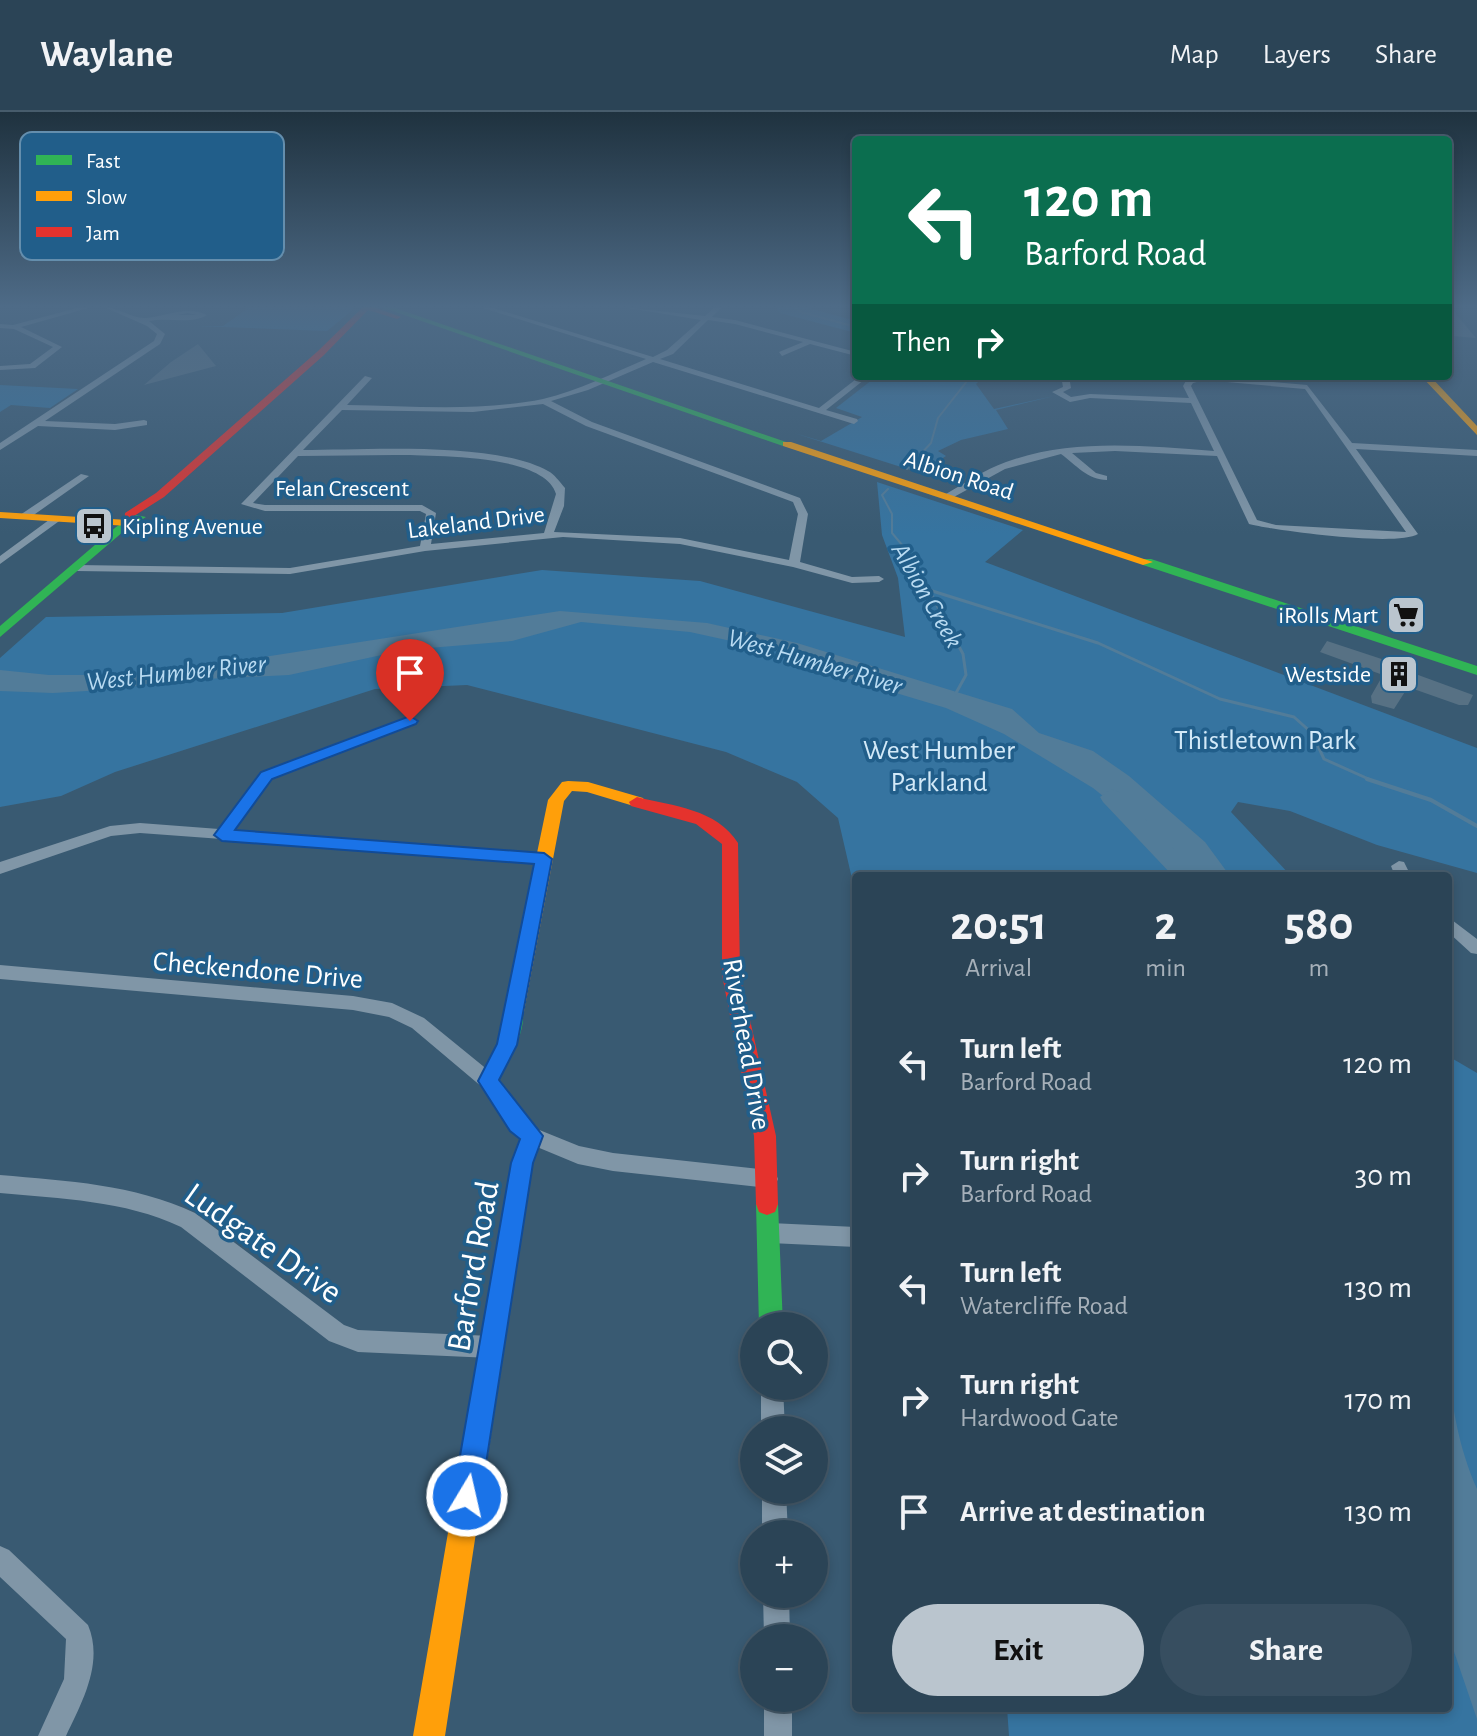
<!DOCTYPE html>
<html lang="en">
<head>
<meta charset="utf-8">
<style>
	:root { --surface:#2b4456; --page:#374e60; --text:#f1f3f6; --muted:#a6b0b9; --line:#475c6c; --accent:#bac5ce }
	body { margin:0; font-family:"Alegreya Sans",sans-serif; background:var(--page); color:var(--text); height:100vh; display:flex; flex-direction:column; font-size:30px; white-space:nowrap }
	* { box-sizing:border-box; margin:0 }
	p { font-size:26px; color:var(--muted) }
	.icon { flex:none; width:44px; height:44px; fill:none; stroke:currentColor; stroke-width:2; stroke-linecap:round; stroke-linejoin:round }
	.map { position:relative; flex:1; overflow:hidden }
	.sheet { position:absolute; left:852px; top:760px; width:600px; height:840px; display:flex; flex-direction:column; background:var(--surface); border-radius:8px; box-shadow:0 4px 12px #0003,0 0 0 2px var(--line) }
	.sheet>* { flex:none }
	.top-card { position:absolute; left:852px; top:24px; width:600px; height:244px; border-radius:8px; box-shadow:0 4px 12px #0003,0 0 0 2px var(--line); background:#0b6e4f; color:#fff; overflow:hidden }
	.fabs { position:absolute; left:740px; top:1200px; display:grid; gap:16px }
	.fabs a { display:grid; place-items:center; width:88px; height:88px; border-radius:50%; background:var(--surface); box-shadow:0 4px 12px #0003,0 0 0 2px var(--line); font-size:40px }
	.pin { position:absolute; display:grid; place-items:center; width:68px; height:68px; color:#fff; margin:-82px -34px; border-radius:50% 50% 50% 0; rotate:-45deg; box-shadow:0 0 8px #0007 }
	.pin .icon { rotate:45deg }
	.me { position:absolute; width:88px; margin:-44px; rotate:9deg; stroke-linejoin:round; filter:drop-shadow(0 0 6px #0008) }
	.turn { display:flex; align-items:center; gap:28px; height:168px; padding:0 40px; font-size:36px }
	.turn .icon { width:104px; height:104px; stroke-width:2.5 }
	.turn b { display:block; font-size:56px; line-height:68px }
	.then { display:flex; align-items:center; height:76px; padding:0 40px; background:#0003; gap:16px; font-size:30px }
	.eta { display:flex; justify-content:space-evenly; align-items:center; height:136px; text-align:center }
	.eta b { font-size:48px; font-weight:700; line-height:56px }
	.cta { display:flex; gap:16px; margin-top:auto; padding:16px 40px }
	.cta a { flex:1; height:92px; border-radius:48px; background:var(--accent); color:#111; font-size:32px; font-weight:700; line-height:92px; text-align:center }
	.cta a+a { background:var(--page); color:var(--text) }
	ul { padding:0; list-style:none }
	li { display:flex; align-items:center; gap:24px; height:112px; padding:0 40px }
	li div { flex:1 }
	li b { display:block; font-size:30px }
	li em { font-style:normal }
	header { display:flex; align-items:center; gap:48px; box-sizing:border-box; height:112px; padding:0 40px; background:var(--surface); border-bottom:2px solid var(--line) }
	header strong { font-size:38px }
	nav { display:flex; gap:44px; margin-inline-start:auto; font-size:28px }
	.map>svg:first-child { display:block }
</style>
</head>
<body>
<header>
<strong>Waylane</strong>
<nav><a>Map</a><a>Layers</a><a>Share</a></nav>
</header>
<div class="map">
<svg width="1477" height="1624" viewBox="0 0 1477 1624">
	<rect width="100%" height="100%" fill="#395a72"/>
	<path fill="#3674a0" d="M243,195H348L354,197L327,219L194,214H223L247,197Z
		M776,195H805L856,209V221L780,201Z
		M877,264H984L976,272L994,297L1054,284L996,298L1008,317L961,328L938,339L946,344L920,361L794,321L821,329L862,305L836,296Z
		M0,273L78,277L50,296L11,293L0,300Z
		M877,370L1023,418L985,450L1477,636V761L1377,733L1290,699L1238,690L1231,700L1291,764H856V784L838,706L797,670L726,640L467,573L375,577L115,660L61,684L0,695V546L46,505L282,501L542,458L700,469L905,525L898,466L882,423Z
		M1448,944L1477,961V1624H1009L1007,1596H1448Z"/>
	<path fill="#527c99" d="M560,499L707,511L797,531L1012,597L1039,621L1093,639L1129,664L1205,730L1230,764H1183L1163,732L1093,676L1004,622L946,596L836,563L803,545L690,520L581,510L512,529L405,538L289,563L163,569L120,577L53,581L0,579V558L49,563H147Z
		M1448,1251C1452,1296 1459,1336 1477,1377V1607L1448,1522Z"/>
	<g fill="none" stroke-linecap="round" stroke-linejoin="round">
		<path stroke="#527c99" stroke-width="2" d="M795,195L801,200L856,215
			M907,357L931,331L938,306L971,264
			M888,377L882,383L892,402V421L908,440L926,473"/>
		<path stroke="#527c99" stroke-width="3" d="M925,471L963,542L966,563L956,581
			M926,477L1098,531L1220,587L1294,605L1312,621L1324,647L1373,669"/>
		<path stroke="#527c99" stroke-width="4" d="M1367,667L1431,688L1477,714"/>
		<path fill="#527c99" fill-rule="evenodd" d="M1111,677L1119,680L1200,764H1173L1103,690L1100,685Z"/>
	</g>
	<path fill="#577184" d="M1448,195H1450L1476,226L1452,224L1448,218Z
		M198,232L216,254L144,273L171,250Z
		M1327,529L1412,557L1410,560L1473,583L1468,593H1459L1408,575L1394,597L1372,591L1371,584L1383,563L1320,540Z"/>
	<g fill="none" stroke-linecap="round" stroke-linejoin="round">
		<path fill="#8096a7" fill-rule="evenodd" d="M81,195H92L21,215L62,235L35,256L0,258V254L30,252L53,235L14,217L0,216V212L13,213Z
			M104,195C118,195 132,207 146,206C169,204 186,193 207,203C191,213 169,205 149,209L165,222L160,232L45,309L115,312L144,308L147,309V313L115,318L38,314L0,338V331L154,229L157,222L147,214ZM187,201L197,203H178Z
			M480,195H490L653,245L667,238L701,208L622,195L705,204L715,195H722L712,205L735,208L856,240V244L810,232L782,244L779,240L803,230L735,212L708,208L673,242L660,247L819,296L860,264H869L826,298L857,307L858,309L854,312L653,250L588,278L551,289L592,310L800,386L808,402L800,450L852,465L879,464L884,467L879,470L852,471L793,455L680,432L563,425L425,439L290,462L76,459L71,456L76,453L290,456L420,434L426,402L420,399H265L241,392L365,264L372,266L347,293C411,294 479,300 543,287C578,279 613,261 646,247ZM543,292L586,314L793,390L798,402L789,448L680,426L554,420L564,394L565,376C560,370 554,362 548,359C496,329 364,338 303,338L342,298L473,300ZM394,343C429,344 545,341 556,382L544,421L431,432L436,401L422,393H265L253,391L298,344Z
			M1061,264H1069L1071,276L1063,280L1071,285L1090,282L1189,286L1183,274L1187,267L1202,264L1307,273L1352,331L1477,338V344L1356,337L1418,422C1397,435 1277,419 1249,412L1217,344L1115,339L1072,341L1096,361L1107,364V368C1088,368 1076,353 1061,342L1005,357L952,386H946V382C965,371 984,358 1006,350C1073,326 1144,334 1214,339L1191,291L1090,286L1070,290L1052,280L1063,275ZM1204,268L1305,277L1406,420L1276,413L1257,408L1191,274L1193,271Z
			M81,362L89,364L28,407H20V403Z
			M53,405L62,407L0,452V444Z
			M410,605L415,606V612L272,666L234,718L544,742L552,747L549,751L140,721L111,724L0,762V750L110,714L140,711L219,717L262,660Z
			M1399,749L1404,750L1411,764H1395L1391,754Z
			M1448,805L1477,827V842L1471,841L1448,820Z
			M0,853L353,884L392,891L424,906L494,963L497,969L494,975L488,977L482,975L412,916L389,905L353,898L0,867Z
			M532,1015L579,1034L613,1041L768,1058L775,1060L778,1067L775,1074L768,1076L613,1059L578,1052L525,1030L522,1024L525,1018Z
			M0,1063C68,1069 133,1072 195,1101L344,1213L358,1218L491,1224L499,1227L502,1235L499,1243L491,1246L358,1240L329,1229L181,1115C124,1088 61,1087 0,1081Z
			M770,1111L856,1115V1135L770,1131L763,1128L760,1121L763,1114Z
			M761,1274H783L785,1318H761Z
			M762,1378H786L788,1422H762Z
			M0,1434L9,1438L88,1513C104,1551 82,1590 66,1624H38L64,1567L66,1527L0,1465Z
			M763,1482H789L790,1526H764Z
			M764,1586H792V1624H764Z"/>
		<path fill="#30b455" fill-rule="evenodd" d="M381,195H392L792,332L783,334Z
			M136,403L146,405L124,419L0,525V514L116,415Z
			M1143,447H1151L1477,554V563L1143,453Z
			M514,892L521,894C530,914 508,950 499,968L543,1024L533,1051L492,1316L488,1325L479,1329L470,1325L466,1316L511,1051L520,1027L510,1019L478,969L497,932L507,894Z
			M767,1081L775,1084L778,1092L783,1214H759L756,1092L759,1084Z"/>
		<path fill="#ff9f0a" fill-rule="evenodd" d="M1421,264H1430L1477,314V323Z
			M783,330H791L1153,450L1143,453L783,334Z
			M0,400L128,408L134,411L128,414L0,406Z
			M568,669L588,670L643,686L645,690L637,695L587,680L572,679L564,689L524,900L521,906L514,908L507,906L504,900L548,688L562,670Z
			M479,1303L488,1307L492,1316L445,1624H413L466,1316L470,1307Z"/>
		<path fill="#e5322d" fill-rule="evenodd" d="M363,195H374L401,205L397,207L368,198L324,243L164,385L134,404L132,413H124L125,401L156,381L318,239Z
			M637,685C673,694 717,697 738,731L740,863L776,1024L778,1092L775,1100L767,1103L759,1100L756,1092L754,1024L722,863V732L696,712L631,694L629,690Z"/>
	</g>
	<linearGradient id="sky" x2="0" y2="1"><stop stop-color="#1f323f"/><stop offset="0.46" stop-color="#4e6b87"/><stop offset="1" stop-color="#4e6b87" stop-opacity="0"/></linearGradient>
	<rect width="1477" height="422" fill="url(#sky)"/>
	<path fill="#1a73e8" stroke="#114b97" stroke-width="2" d="M410,604L418,609L416,612L272,667L235,718L544,741L552,747L517,933L499,968L543,1024L533,1051L481,1384L477,1394L467,1398L457,1394L453,1384L511,1051L520,1027L510,1019L478,969L497,932L534,752L222,729L214,723L261,660Z"/>
	<defs>
		<g id="bus-square" transform="scale(2)"><rect x="-9" y="-9" width="18" height="18" rx="4" fill="#bac5ce" stroke="#215e8a"/><path d="M-5-6H5V4H4V6H2V4H-2V6H-4V4H-5ZM-3.5-4V0h7V-4ZM-3.5 1.2v1.5H-2V1.2ZM2 1.2v1.5H3.5V1.2Z" fill="#111"/></g>
		<g id="supermarket-square" transform="scale(2)"><rect x="-9" y="-9" width="18" height="18" rx="4" fill="#bac5ce" stroke="#215e8a"/><path d="M-6-5.5h2.5l.6 2H6L4.5 2H-2.5L-4.4-4H-6ZM-1.5 3.2a1.3 1.3 0 1 0 .1 0ZM3 3.2a1.3 1.3 0 1 0 .1 0Z" fill="#111"/></g>
		<g id="building-square" transform="scale(2)"><rect x="-9" y="-9" width="18" height="18" rx="4" fill="#bac5ce" stroke="#215e8a"/><path d="M-4-6H4V6H1V3H-1V6H-4ZM-2.5-4.3h1.7v1.8h-1.7ZM.8-4.3h1.7v1.8H.8ZM-2.5-1h1.7V.8h-1.7ZM.8-1h1.7V.8H.8Z" fill="#111"/></g>
	</defs>
	<g fill-rule="evenodd">
		<use href="#bus-square" x="94" y="414"/>
		<use href="#supermarket-square" x="1406" y="503"/>
		<use href="#building-square" x="1399" y="562"/>
	</g>
	<g text-anchor="middle" stroke-width="7" stroke-linejoin="round" paint-order="stroke">
		<g font-size="24" fill="#fff" stroke="#215e8a">
			<text transform="translate(959 363) rotate(18)" y="8">Albion Road</text>
			<text x="342" y="384">Felan Crescent</text>
			<text transform="translate(476 410) rotate(-7)" y="8">Lakeland Drive</text>
		</g>
		<g font-size="24" fill="#fff" stroke="#215e8a" text-anchor="end">
			<text x="122" y="422" text-anchor="start">Kipling Avenue</text>
			<text x="1378" y="511">iRolls Mart</text>
			<text x="1371" y="570">Westside</text>
		</g>
		<g font-size="26" font-style="italic" fill="#b9dbf2" stroke="#215e8a">
			<text transform="translate(928 483) rotate(60)" y="9">Albion Creek</text>
			<text transform="translate(815 549) rotate(16)" y="9">West Humber River</text>
			<text transform="translate(176 560) rotate(-6)" y="9">West Humber River</text>
		</g>
		<g font-size="28" fill="#d2e9f8" stroke="#215e8a">
			<text x="1265" y="637">Thistletown Park</text>
			<text x="939" y="647">West Humber<tspan x="939" dy="32">Parkland</tspan></text>
		</g>
		<g font-size="28" fill="#fff" stroke="#215e8a">
			<text transform="translate(258 857) rotate(5)" y="10">Checkendone Drive</text>
			<text transform="translate(748 932) rotate(80)" y="10">Riverhead Drive</text>
		</g>
		<g font-size="34" fill="#fff" stroke="#215e8a">
			<text transform="translate(264 1130) rotate(35)" y="12">Ludgate Drive</text>
			<text transform="translate(472 1154) rotate(-80)" y="12">Barford Road</text>
		</g>
	</g>
	<rect x="20" y="20" width="264" height="128" rx="12" fill="#215e8a" stroke="#648ead" stroke-width="2"/>
	<rect x="36" y="43" width="36" height="10" fill="#30b455"/>
	<rect x="36" y="79" width="36" height="10" fill="#ff9f0a"/>
	<rect x="36" y="115" width="36" height="10" fill="#e5322d"/>
	<g font-size="22" fill="#fff">
		<text x="86" y="56">Fast</text>
		<text x="86" y="92">Slow</text>
		<text x="86" y="128">Jam</text>
	</g>
</svg>
<div class="fabs">
<a><svg class="icon" aria-label="search" viewBox="0 0 24 24"><circle cx="10" cy="10" r="6"/><path d="M15 15l6 6"/></svg></a>
<a><svg class="icon" aria-label="layers" viewBox="0 0 24 24"><path d="M12 4l9 5-9 5-9-5zM3 14l9 5 9-5"/></svg></a>
<a>+</a>
<a>−</a>
</div>
<div class="pin" style="left:410px;top:609px;background:#d93025"><svg class="icon" aria-label="arrive" viewBox="0 0 24 24"><path d="M6 21V4h12l-3 4 3 4H6"/></svg></div>
<svg class="me" style="left:467px;top:1384px" viewBox="-20 -20 40 40"><circle r="17" fill="#1a73e8" stroke="#fff" stroke-width="3"/><path d="M0-11L8 9 0 5-8 9z" fill="#fff"/></svg>
<div class="top-card">
<div class="turn"><svg class="icon" aria-label="left" viewBox="0 0 24 24"><path d="M17 20v-9H6M10 6l-5 5 5 5"/></svg><div><b>120 m</b>Barford Road</div></div>
<div class="then">Then<svg class="icon" aria-label="right" viewBox="0 0 24 24"><path d="M7 20v-9h11M14 6l5 5-5 5"/></svg></div>
</div>
<section class="sheet">
<div class="eta">
<div><b>20:51</b><p>Arrival</p></div>
<div><b>2</b><p>min</p></div>
<div><b>580</b><p>m</p></div>
</div>
<ul>
<li><svg class="icon" aria-label="left" viewBox="0 0 24 24"><path d="M17 20v-9H6M10 6l-5 5 5 5"/></svg><div><b>Turn left</b><p>Barford Road</p></div><em>120 m</em></li>
<li><svg class="icon" aria-label="right" viewBox="0 0 24 24"><path d="M7 20v-9h11M14 6l5 5-5 5"/></svg><div><b>Turn right</b><p>Barford Road</p></div><em>30 m</em></li>
<li><svg class="icon" aria-label="left" viewBox="0 0 24 24"><path d="M17 20v-9H6M10 6l-5 5 5 5"/></svg><div><b>Turn left</b><p>Watercliffe Road</p></div><em>130 m</em></li>
<li><svg class="icon" aria-label="right" viewBox="0 0 24 24"><path d="M7 20v-9h11M14 6l5 5-5 5"/></svg><div><b>Turn right</b><p>Hardwood Gate</p></div><em>170 m</em></li>
<li><svg class="icon" aria-label="arrive" viewBox="0 0 24 24"><path d="M6 21V4h12l-3 4 3 4H6"/></svg><div><b>Arrive at destination</b></div><em>130 m</em></li>
</ul>
<div class="cta"><a>Exit</a><a>Share</a></div>
</section>
</div>
</body>
</html>
